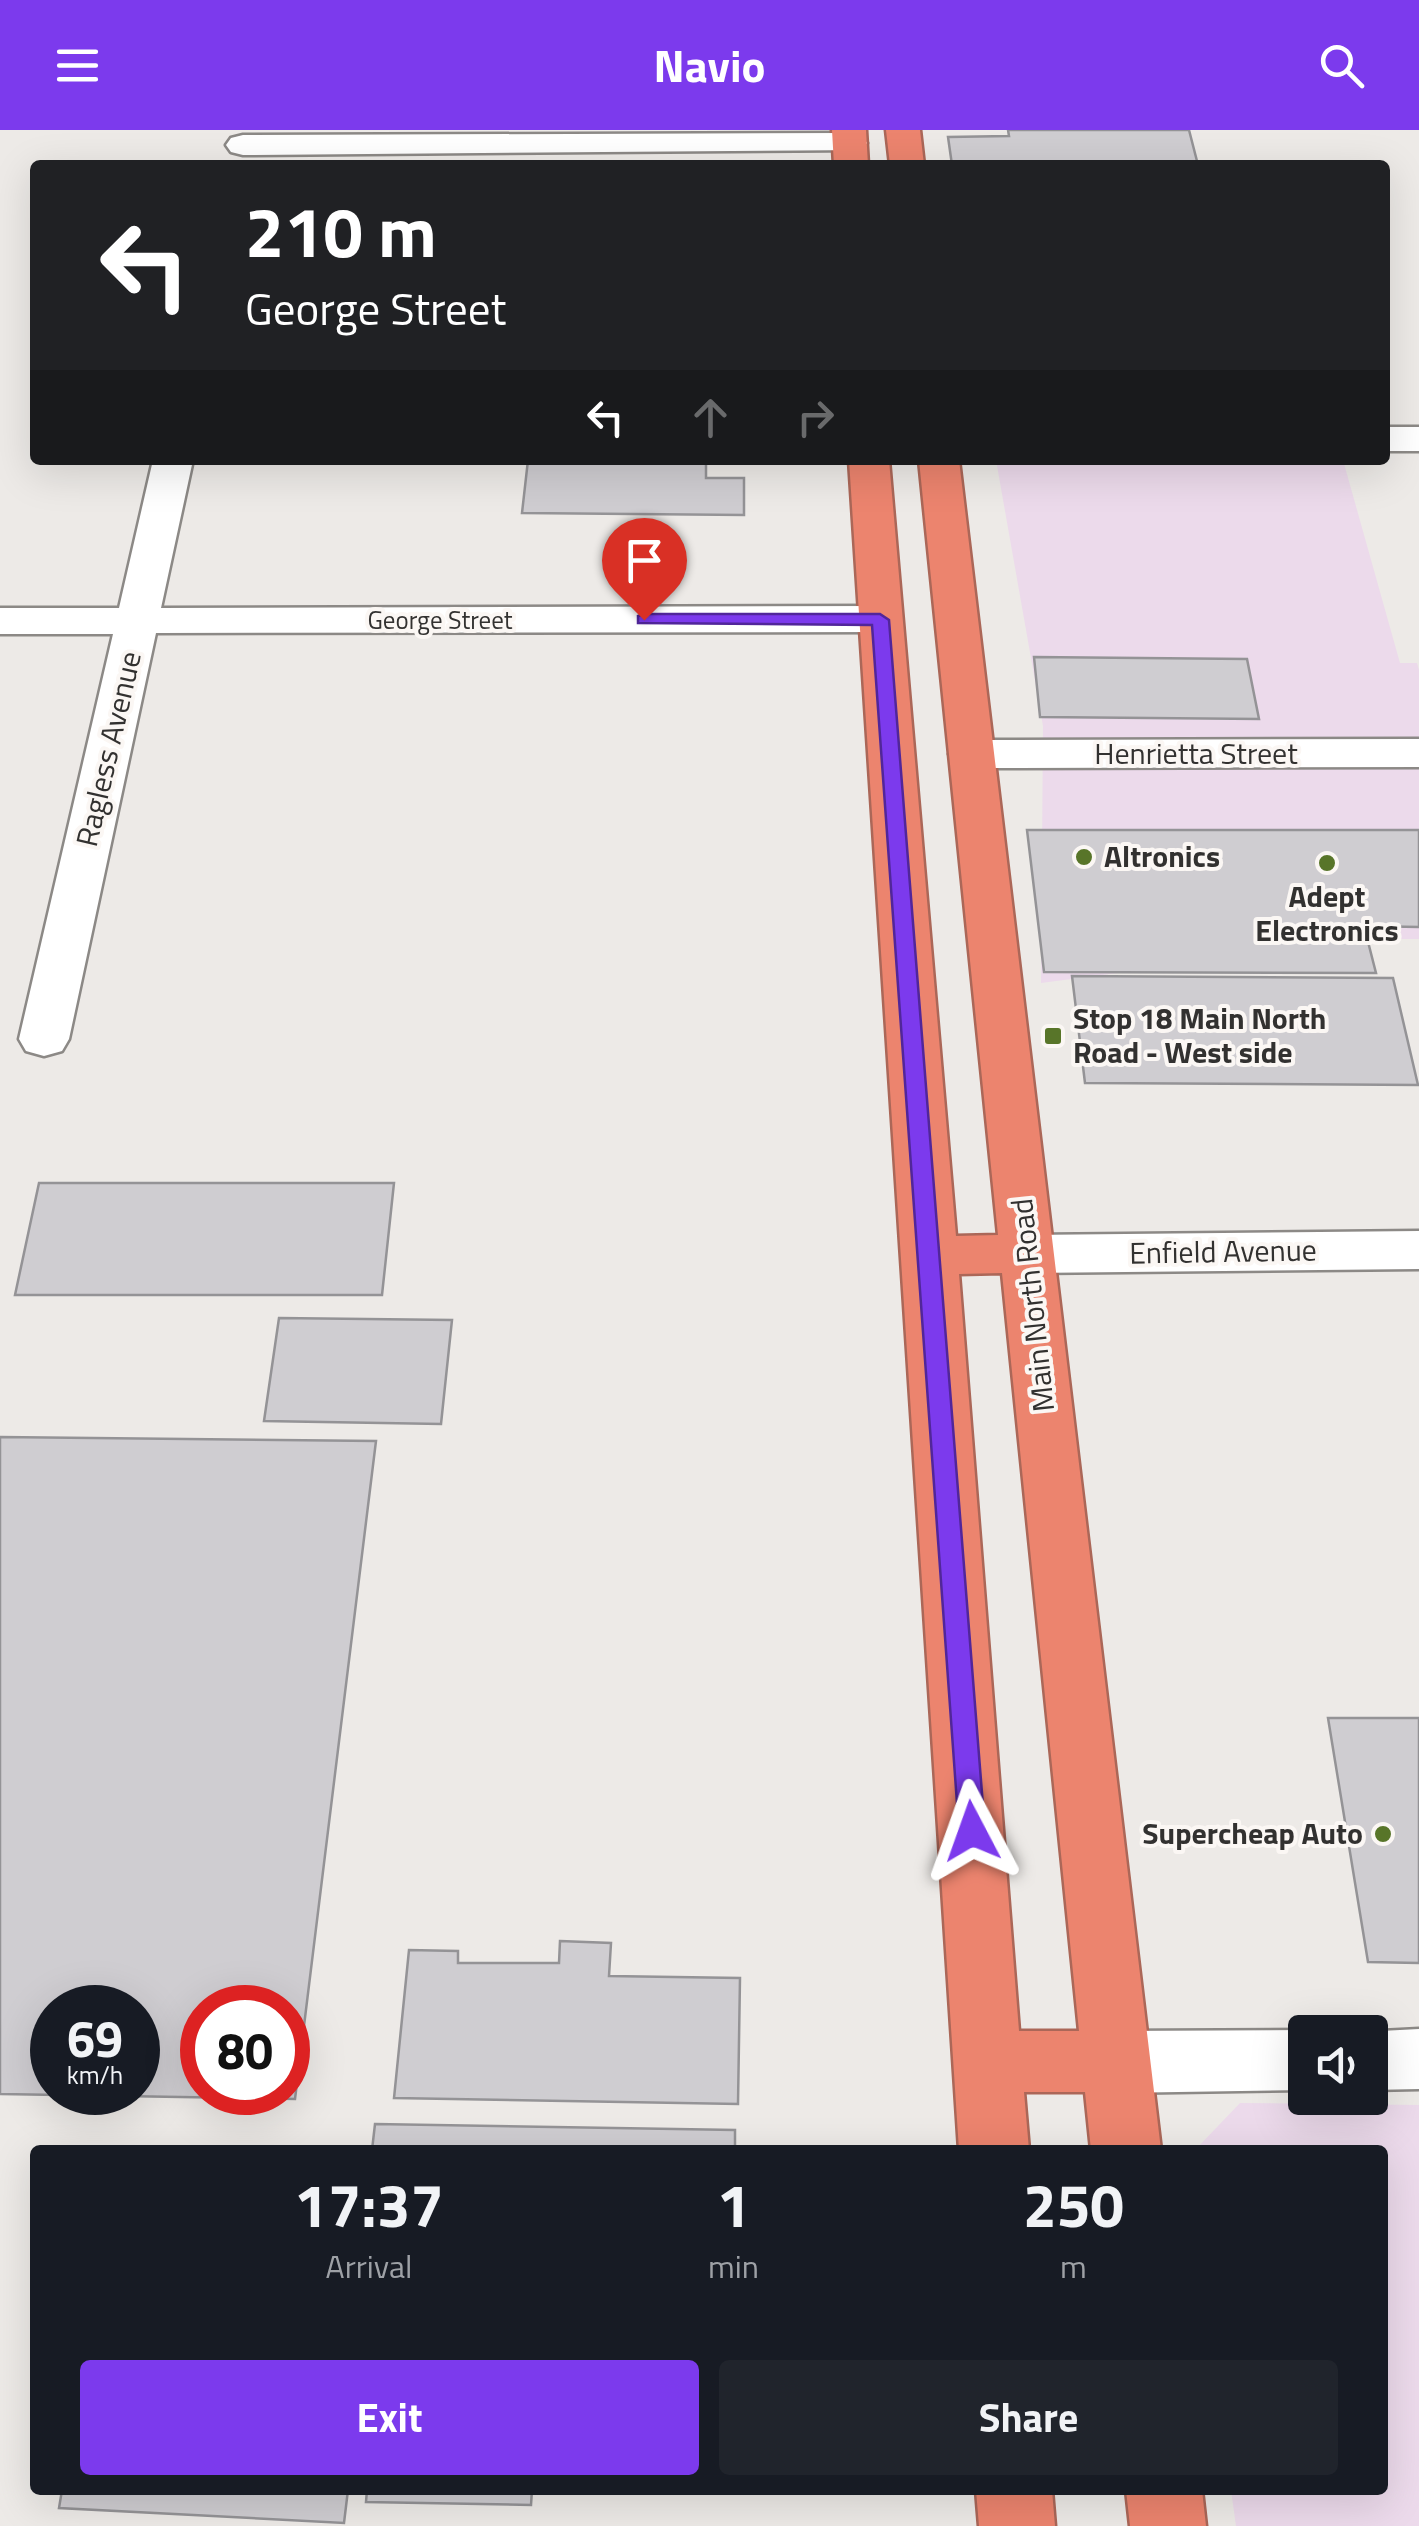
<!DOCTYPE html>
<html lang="en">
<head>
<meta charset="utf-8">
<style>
	:root { --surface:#171b24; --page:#20242c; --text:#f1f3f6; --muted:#9ea1a6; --accent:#7c3aed }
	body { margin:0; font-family:"Titillium Web",sans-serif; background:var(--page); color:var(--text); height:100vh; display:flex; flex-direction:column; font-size:38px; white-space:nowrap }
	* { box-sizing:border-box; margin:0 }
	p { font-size:32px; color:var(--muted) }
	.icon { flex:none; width:55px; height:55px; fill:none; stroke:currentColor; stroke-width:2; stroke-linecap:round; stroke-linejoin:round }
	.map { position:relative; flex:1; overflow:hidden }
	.details { position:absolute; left:30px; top:2015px; width:1358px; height:350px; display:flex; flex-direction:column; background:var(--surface); border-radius:10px; box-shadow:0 10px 40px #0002 }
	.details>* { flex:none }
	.banner { position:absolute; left:30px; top:30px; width:1360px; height:305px; border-radius:10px; box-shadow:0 10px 40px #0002; background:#202124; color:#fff; overflow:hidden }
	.tools { position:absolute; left:1288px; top:1885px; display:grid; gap:20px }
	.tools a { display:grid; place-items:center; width:100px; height:100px; border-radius:10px; background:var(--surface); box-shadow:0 10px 40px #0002; font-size:50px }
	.speed { position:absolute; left:30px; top:1855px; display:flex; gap:20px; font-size:50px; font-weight:700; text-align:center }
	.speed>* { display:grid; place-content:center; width:130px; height:130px; border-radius:50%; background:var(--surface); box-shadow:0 10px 40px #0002; line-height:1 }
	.speed small { font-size:25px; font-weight:400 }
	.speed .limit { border:15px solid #d22; background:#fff; color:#111 }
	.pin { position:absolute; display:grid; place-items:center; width:85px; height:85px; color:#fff; margin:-102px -42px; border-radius:50% 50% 50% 0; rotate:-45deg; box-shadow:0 0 10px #0007 }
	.pin .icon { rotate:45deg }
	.me { position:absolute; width:110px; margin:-55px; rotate:356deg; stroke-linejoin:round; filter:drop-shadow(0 0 8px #0008) }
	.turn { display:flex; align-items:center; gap:35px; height:210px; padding:0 50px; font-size:45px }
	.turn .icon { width:130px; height:130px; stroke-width:2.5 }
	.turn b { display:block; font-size:70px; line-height:85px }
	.lanes { display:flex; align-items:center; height:95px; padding:0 50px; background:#0003; justify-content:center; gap:50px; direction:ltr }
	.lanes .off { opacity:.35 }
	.eta { display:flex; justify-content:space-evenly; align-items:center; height:170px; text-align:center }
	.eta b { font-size:60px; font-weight:700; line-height:70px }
	.action { display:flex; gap:20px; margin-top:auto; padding:20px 50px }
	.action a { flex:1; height:115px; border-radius:10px; background:var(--accent); color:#fff; font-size:40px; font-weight:700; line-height:115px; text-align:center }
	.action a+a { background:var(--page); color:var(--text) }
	header { display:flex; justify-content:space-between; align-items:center; height:130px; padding:0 50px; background:var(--accent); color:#fff; font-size:45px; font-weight:700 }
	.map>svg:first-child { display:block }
</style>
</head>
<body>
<header><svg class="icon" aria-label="menu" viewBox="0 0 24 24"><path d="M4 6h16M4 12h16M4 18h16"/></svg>Navio<svg class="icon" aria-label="search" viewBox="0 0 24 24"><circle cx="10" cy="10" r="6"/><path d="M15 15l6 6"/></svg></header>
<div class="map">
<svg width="1419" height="2396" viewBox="0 0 1419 2396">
	<rect width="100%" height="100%" fill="#edeae7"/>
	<path fill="#ecdaeb" d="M996,330H1343L1400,533H1417L1419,540V809H1376L1041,853L1043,596Z
		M1240,1973L1419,1975V2396H1236L1231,2360H1382V2020H1195Z"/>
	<path fill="#cfcdd1" stroke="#949396" stroke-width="2.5" fill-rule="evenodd" d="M1008,0H1189L1198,35H952L948,7L1009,6Z
		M528,330H706V348H744V385L522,383Z
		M1034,527L1247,529L1259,589L1040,587Z
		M1027,700H1419V797L1364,796L1376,843L1044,842Z
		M1072,846L1393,848L1418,955L1085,953Z
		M39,1053H394L382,1165H15Z
		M279,1188L452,1190L441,1294L264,1291Z
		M0,1307L376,1311L295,1969L0,1964ZM52,1878H138V1962H52ZM202,1878H288V1962H202Z
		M1328,1588H1419V1833L1368,1832Z
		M560,1811L611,1813L609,1846L740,1848L738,1974L394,1968L409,1820L458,1821V1833H559Z
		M375,1994L735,2000V2020H372Z
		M62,2360H348L344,2393L59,2378Z
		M367,2360H532L531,2375L366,2372Z"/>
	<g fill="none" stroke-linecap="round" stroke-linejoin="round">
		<g stroke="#8c8986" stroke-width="5">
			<path id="minor" d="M850,3L862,6L867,13L862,20L243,25L231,22L226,15L231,8L243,5Z
				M1385,297H1419V321H1385Z
				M153,330H193L161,478L880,476L895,480L901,489L895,498L880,502L156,503L69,909L62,921L44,926L26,921L19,909L113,504H0V478H119Z
				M1419,609V637L972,638L956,634L949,624L956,614L972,610Z
				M1419,1101V1139L1028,1143L1009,1138L1001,1124L1009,1110L1028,1105Z
				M1419,1899V1959L1370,1960V1902H1362Z
				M1305,1900L1313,1902H1305V1960L1116,1963L1092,1954L1082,1932L1092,1910L1116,1901Z"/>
		</g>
		<g stroke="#ab6758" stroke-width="5">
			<path id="highway" d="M832,0H866L868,35H834Z
				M886,0H920L924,35H890Z
				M849,330H889L956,1106L998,1105L919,330H959L1161,2020H1091L1085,1962H1024L1029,2020H959ZM1002,1143L1079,1901H1019L959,1144Z
				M976,2360H1052L1055,2396H979Z
				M1126,2360H1202L1206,2396H1130Z"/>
		</g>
		<use href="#minor" fill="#fff" fill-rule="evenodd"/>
		<use href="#highway" fill="#ec846e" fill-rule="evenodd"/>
	</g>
	<path fill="#7c3aed" stroke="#51269a" stroke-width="2.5" d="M644,484H880L889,490L985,1701L981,1709H963L959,1701L872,495L638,493V486Z"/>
	<g fill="#587529" stroke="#fbf7f4" stroke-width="4">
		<circle cx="1084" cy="727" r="10"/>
		<circle cx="1327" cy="733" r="10"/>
		<rect x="1043" y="896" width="20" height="20" rx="5"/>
		<circle cx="1383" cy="1704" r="10"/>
	</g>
	<g text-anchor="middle" stroke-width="8" stroke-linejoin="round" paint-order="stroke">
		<g font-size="25" fill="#323130" stroke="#fbf7f4">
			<text x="440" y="499">George Street</text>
		</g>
		<g font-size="30" fill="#323130" stroke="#fbf7f4">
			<text transform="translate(109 619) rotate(-77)" y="10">Ragless Avenue</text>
			<text x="1196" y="634">Henrietta Street</text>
			<text transform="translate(1223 1122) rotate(-1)" y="10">Enfield Avenue</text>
			<text transform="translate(1033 1175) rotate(-96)" y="10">Main North Road</text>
		</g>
		<g font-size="30" font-weight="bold" fill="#323130" stroke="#fbf7f4" text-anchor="start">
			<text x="1104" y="737">Altronics</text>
			<text x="1327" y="777" text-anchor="middle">Adept<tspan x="1327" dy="34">Electronics</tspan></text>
			<text x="1073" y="899">Stop 18 Main North<tspan x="1073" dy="34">Road - West side</tspan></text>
			<text x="1363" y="1714" text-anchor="end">Supercheap Auto</text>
		</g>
	</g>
</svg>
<div class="tools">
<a><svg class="icon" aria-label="sound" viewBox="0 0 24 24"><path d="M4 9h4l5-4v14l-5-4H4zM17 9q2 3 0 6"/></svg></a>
</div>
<div class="speed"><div>69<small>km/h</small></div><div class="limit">80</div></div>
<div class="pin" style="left:644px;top:490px;background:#d93025"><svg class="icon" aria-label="arrive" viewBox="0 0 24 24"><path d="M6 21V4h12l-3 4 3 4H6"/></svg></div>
<svg class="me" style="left:972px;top:1701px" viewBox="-20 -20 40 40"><path d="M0-17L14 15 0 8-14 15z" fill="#7c3aed" stroke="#fff" stroke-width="4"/></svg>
<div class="banner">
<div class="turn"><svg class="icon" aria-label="left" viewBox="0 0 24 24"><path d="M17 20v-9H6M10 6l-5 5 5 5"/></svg><div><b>210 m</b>George Street</div></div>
<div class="lanes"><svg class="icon" aria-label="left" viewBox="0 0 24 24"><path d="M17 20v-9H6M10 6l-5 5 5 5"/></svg><svg class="icon off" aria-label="ahead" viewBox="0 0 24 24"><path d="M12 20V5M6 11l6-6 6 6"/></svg><svg class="icon off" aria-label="right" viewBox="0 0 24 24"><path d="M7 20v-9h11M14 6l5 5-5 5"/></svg></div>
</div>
<section class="details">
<div class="eta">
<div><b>17:37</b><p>Arrival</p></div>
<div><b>1</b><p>min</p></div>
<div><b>250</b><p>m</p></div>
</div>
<div class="action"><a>Exit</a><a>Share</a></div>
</section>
</div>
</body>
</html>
